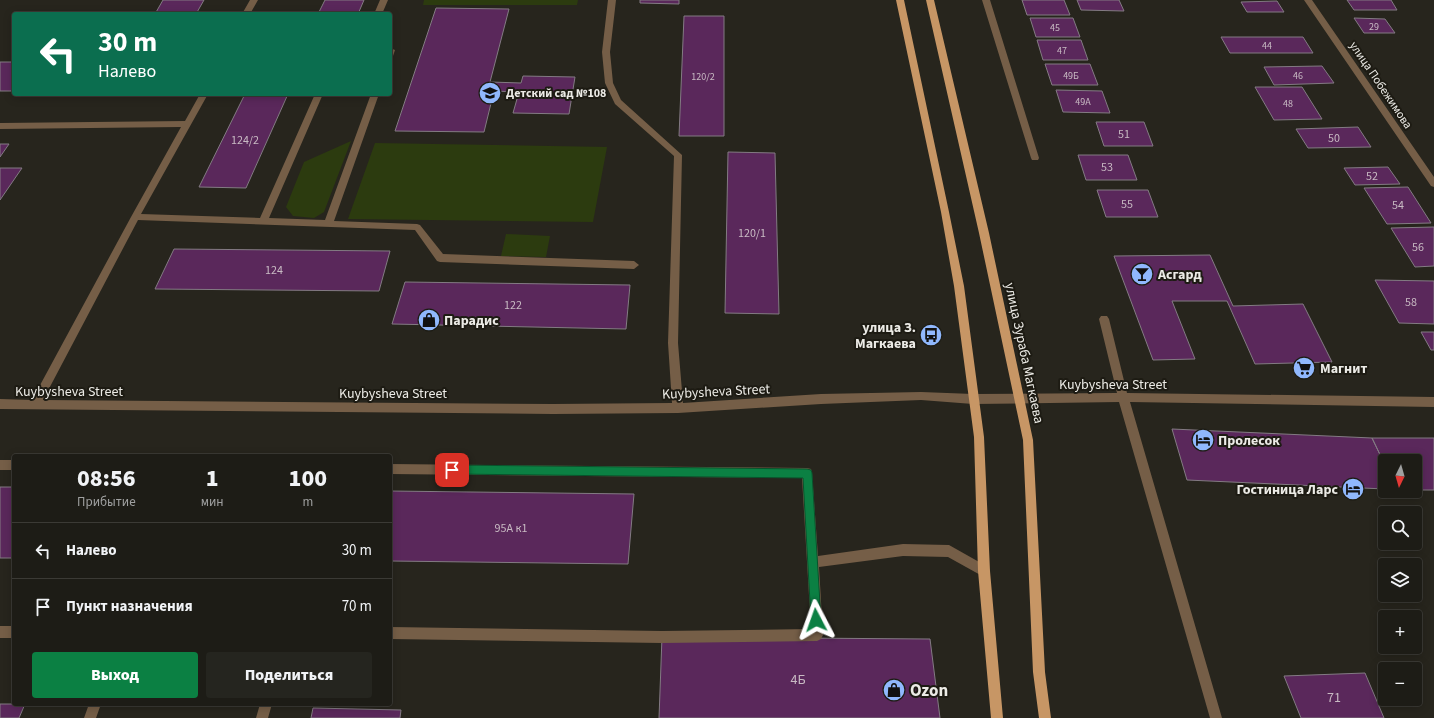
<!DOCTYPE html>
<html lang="ru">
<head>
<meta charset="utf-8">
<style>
	:root { --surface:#1d1c16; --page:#25251f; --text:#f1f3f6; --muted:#a0a1a1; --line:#3b3a35; --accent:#0b8043 }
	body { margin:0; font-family:"Source Sans 3",sans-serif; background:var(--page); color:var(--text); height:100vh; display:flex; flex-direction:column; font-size:15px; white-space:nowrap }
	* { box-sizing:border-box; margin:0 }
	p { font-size:13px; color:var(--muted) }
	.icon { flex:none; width:22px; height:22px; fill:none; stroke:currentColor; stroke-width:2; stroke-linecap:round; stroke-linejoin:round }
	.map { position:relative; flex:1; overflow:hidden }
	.details { position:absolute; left:12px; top:454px; width:380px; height:252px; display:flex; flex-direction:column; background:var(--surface); border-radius:4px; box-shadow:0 2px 10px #0003,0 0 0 1px var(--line) }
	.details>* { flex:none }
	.banner { position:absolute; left:12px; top:12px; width:380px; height:84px; border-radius:4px; box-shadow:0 2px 10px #0003,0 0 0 1px var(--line); background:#0b6e4f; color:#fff; overflow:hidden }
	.needle { width:26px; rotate:185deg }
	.buttons { position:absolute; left:1378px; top:454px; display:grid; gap:8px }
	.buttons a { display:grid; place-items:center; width:44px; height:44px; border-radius:4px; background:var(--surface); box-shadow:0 2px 10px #0003,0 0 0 1px var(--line); font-size:20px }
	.pin { position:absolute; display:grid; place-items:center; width:34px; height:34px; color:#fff; margin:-17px; border-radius:8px; box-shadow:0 2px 6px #0006 }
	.me { position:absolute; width:44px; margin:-22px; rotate:356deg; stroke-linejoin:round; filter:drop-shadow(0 0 3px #0008) }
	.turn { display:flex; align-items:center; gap:14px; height:84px; padding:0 20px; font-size:18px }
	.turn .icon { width:52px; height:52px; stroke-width:2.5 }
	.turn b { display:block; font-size:28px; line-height:34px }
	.eta { display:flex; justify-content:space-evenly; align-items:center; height:68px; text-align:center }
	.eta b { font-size:24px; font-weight:800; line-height:28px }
	.action { display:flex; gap:8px; margin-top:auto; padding:8px 20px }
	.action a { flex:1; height:46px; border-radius:4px; background:var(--accent); color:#fff; font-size:16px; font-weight:800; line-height:46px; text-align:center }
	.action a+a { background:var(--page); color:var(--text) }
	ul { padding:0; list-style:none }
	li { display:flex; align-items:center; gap:12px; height:56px; padding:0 20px; border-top:1px solid var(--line) }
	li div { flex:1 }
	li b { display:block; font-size:15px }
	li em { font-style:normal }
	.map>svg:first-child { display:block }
</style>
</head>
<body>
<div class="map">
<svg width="1434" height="718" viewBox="0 0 1434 718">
	<rect width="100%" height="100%" fill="#27251d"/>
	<path fill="#2c3b0f" d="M424,0H578L577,5H423Z
		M351,141L324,212L314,218L293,216L286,207L304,162Z
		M375,143L607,147L593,222L348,219Z
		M506,234L550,236L546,257L501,256Z"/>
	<path fill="#5a285b" stroke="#837b83" d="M163,0H204L196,14H155Z
		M325,0H364L358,14H318Z
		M640,0H679V4L640,3Z
		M1022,0H1064L1070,15H1027Z
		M1077,0H1119L1124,11L1081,10Z
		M1347,0H1391L1397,10H1354Z
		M1277,1L1284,12H1247L1241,2Z
		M436,8L509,9L490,82L521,83L523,76L575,77L569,114L513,113L519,92L494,91L484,132L395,131Z
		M684,16H724V136H679Z
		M1030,18H1073L1080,37H1036Z
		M1354,18L1385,19L1395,33H1364Z
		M1221,37H1303L1313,53H1230Z
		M1037,40H1081L1088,60H1043Z
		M0,62H14V91H0Z
		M1045,64H1090L1098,85H1052Z
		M1322,66L1334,83L1274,85L1264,67Z
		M1255,87H1302L1322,119L1274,120Z
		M1056,90L1102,91L1110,113L1063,112Z
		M245,94H288L246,188L199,187Z
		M1096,122H1144L1153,146H1104Z
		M1358,127L1371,147L1308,148L1296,129Z
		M0,144H9L0,157Z
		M728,152L775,153L779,314L725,313Z
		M1078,155H1128L1137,180H1086Z
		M1388,167L1400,184L1355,185L1344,168Z
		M0,168H22L0,200Z
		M1408,187L1431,223L1387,224L1364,188Z
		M1097,190H1148L1158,217H1106Z
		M1434,227V266L1415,267L1391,228Z
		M174,249L390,251L379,291L155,289Z
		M1210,255L1233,306L1303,304L1332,362L1255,364L1227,301H1172L1195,359L1153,360L1114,256Z
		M1375,280L1434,281V324L1399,323Z
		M405,282L630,285L626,329L392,324Z
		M1421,332H1434V350H1431Z
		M1172,429L1372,438L1385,465V489L1187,480Z
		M1372,438H1434V490H1415V461H1385V465Z
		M0,487H14V558H0Z
		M390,491L634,494L628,564L390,561Z
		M662,637L930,639L940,718H659Z
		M1365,673L1384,718H1301L1284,676Z
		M0,704H25L19,718H0Z
		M313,708L401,710L400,718H311Z"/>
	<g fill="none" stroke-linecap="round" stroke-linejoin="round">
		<path fill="#755e47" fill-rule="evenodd" d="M250,0H258L250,14H242Z
			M380,0H388L382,14H374Z
			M608,0H616L610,52L613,83L621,100L682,155L678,343L683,403L821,394L921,392L973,394L1117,393L1099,319L1101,316H1107L1109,319L1127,393L1434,397V407L1130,402L1222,718H1210L1119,402L973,404L921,400L821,404L678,413L553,414L0,409V399L32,400L131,217L181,127L0,129V123L185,121L200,94H208L141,214L260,218L315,94H323L269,218L325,220L371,94H379L334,221L417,224L420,225L443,254L634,261L639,265L634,269L440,262L437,261L415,230L138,220L43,400L553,404L672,403L668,343L674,156L615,104L605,83L602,52Z
			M982,0H990L1039,158L1038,160H1032L1031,158Z
			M1304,0H1312L1434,177V187L1431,186Z
			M390,48L395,50L393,56H390Z
			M0,460H14V470H0Z
			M390,464L807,468L811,469L812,473L818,556L903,544L949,545L988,567L990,571L988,575L984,577L948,557L903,556L819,567L823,635L821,639L817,641L662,643L390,639V627L662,631L811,629L802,478L390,474Z
			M0,626H14V638H0Z
			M89,704H101L96,718H84Z
			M260,704H272L268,718H256Z"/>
		<path fill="#c79665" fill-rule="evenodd" d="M896,0H904L949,212L964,286L984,437L990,571L1003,718H991L978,571L974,437L954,286L941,212Z
			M926,0H934L989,233L1033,440L1045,672L1051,718H1039L1033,672L1023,440L979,233Z"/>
	</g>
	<path fill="#0b8043" stroke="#07532c" d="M452,465L807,469L811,470L812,473L821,620L820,624L816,626L812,624L811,620L803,478L452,474L448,473L447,470L448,466Z"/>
	<defs>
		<g id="school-disc" transform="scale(1.15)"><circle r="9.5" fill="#90b8fd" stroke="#1d1b13"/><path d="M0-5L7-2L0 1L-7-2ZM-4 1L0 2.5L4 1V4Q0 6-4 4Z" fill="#111"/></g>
		<g id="bar-disc" transform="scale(1.15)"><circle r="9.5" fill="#90b8fd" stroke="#1d1b13"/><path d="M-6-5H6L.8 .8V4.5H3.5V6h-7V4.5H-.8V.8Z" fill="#111"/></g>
		<g id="shop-disc" transform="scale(1.15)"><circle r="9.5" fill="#90b8fd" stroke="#1d1b13"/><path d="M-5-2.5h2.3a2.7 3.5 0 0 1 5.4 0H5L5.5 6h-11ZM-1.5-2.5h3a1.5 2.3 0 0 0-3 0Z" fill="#111"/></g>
		<g id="bus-disc" transform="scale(1.15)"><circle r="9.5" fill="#90b8fd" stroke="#1d1b13"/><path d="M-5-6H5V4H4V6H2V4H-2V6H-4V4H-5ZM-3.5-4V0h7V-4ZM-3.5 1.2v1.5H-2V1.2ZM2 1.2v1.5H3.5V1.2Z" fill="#111"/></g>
		<g id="supermarket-disc" transform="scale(1.15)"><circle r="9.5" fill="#90b8fd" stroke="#1d1b13"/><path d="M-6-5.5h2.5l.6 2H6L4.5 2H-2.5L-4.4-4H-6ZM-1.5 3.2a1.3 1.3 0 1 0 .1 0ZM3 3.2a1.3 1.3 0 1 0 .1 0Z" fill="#111"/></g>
		<g id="hotel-disc" transform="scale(1.15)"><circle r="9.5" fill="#90b8fd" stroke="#1d1b13"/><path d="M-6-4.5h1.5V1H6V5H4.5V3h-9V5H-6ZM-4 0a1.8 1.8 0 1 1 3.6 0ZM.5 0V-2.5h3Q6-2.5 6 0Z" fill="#111"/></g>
	</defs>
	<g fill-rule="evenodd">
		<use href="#school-disc" x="490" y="93"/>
		<use href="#bar-disc" x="1142" y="274"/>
		<use href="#shop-disc" x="429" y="320"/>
		<use href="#bus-disc" x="931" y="335"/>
		<use href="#supermarket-disc" x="1304" y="368"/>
		<use href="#hotel-disc" x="1203" y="440"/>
		<use href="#hotel-disc" x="1353" y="489"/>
		<use href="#shop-disc" x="894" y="690"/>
	</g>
	<g text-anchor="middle" stroke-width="4" stroke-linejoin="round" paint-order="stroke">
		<g font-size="10" fill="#c8bac3">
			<text x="1374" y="30">29</text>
			<text x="1055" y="31">45</text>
			<text x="1267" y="49">44</text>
			<text x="1062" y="54">47</text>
			<text x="1071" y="79">49Б</text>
			<text x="1298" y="79">46</text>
			<text x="703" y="80">120/2</text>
			<text x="1083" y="105">49А</text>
			<text x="1288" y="107">48</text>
		</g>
		<g font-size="12" fill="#ecebe6" stroke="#1d1b13">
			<text transform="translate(1381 85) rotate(56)" y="4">улица Побежимова</text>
		</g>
		<g font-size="12" font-weight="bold" fill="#ecebe6" stroke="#1d1b13" text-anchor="start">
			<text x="506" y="97">Детский сад №108</text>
		</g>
		<g font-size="12" fill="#c8bac3">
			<text x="1124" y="138">51</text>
			<text x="1334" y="142">50</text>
			<text x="245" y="144">124/2</text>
			<text x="1107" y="171">53</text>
			<text x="1372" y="180">52</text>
			<text x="1127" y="208">55</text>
			<text x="1398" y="209">54</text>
			<text x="752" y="237">120/1</text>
			<text x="1418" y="251">56</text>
			<text x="274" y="274">124</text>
			<text x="1411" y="306">58</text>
			<text x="513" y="309">122</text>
			<text x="511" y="532">95А к1</text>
		</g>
		<g font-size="14" font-weight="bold" fill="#ecebe6" stroke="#1d1b13" text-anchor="start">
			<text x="1158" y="279">Асгард</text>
			<text x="444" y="325">Парадис</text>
			<text x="916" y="332" text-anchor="end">улица З.<tspan x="916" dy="16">Магкаева</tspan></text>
			<text x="1320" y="373">Магнит</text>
			<text x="1218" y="445">Пролесок</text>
			<text x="1338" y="494" text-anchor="end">Гостиница Ларс</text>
		</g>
		<g font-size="14" fill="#ecebe6" stroke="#1d1b13">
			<text transform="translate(1025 353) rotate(78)" y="5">улица Зураба Магкаева</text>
			<text x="1113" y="389">Kuybysheva Street</text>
			<text x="69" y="396">Kuybysheva Street</text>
			<text transform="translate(716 391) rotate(-3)" y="5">Kuybysheva Street</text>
			<text x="393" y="398">Kuybysheva Street</text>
		</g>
		<g font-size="14" fill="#c8bac3">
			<text x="798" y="684">4Б</text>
			<text x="1334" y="702">71</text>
		</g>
		<g font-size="17" font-weight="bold" fill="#ecebe6" stroke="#1d1b13" text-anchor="start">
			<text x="910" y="696">Ozon</text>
		</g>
	</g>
</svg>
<div class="buttons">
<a><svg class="needle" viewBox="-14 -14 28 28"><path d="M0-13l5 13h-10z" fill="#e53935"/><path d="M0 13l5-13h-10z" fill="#a0a1a1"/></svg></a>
<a><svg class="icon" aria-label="search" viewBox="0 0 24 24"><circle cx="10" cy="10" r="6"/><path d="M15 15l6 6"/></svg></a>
<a><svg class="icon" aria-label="layers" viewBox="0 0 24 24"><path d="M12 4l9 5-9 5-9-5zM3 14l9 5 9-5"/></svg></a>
<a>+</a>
<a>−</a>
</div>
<div class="pin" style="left:452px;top:470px;background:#d93025"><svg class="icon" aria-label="arrive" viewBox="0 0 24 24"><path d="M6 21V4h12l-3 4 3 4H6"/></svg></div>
<svg class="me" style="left:816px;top:620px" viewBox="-20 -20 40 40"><path d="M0-17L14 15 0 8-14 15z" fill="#0b8043" stroke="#fff" stroke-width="4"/></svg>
<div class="banner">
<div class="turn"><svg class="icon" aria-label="left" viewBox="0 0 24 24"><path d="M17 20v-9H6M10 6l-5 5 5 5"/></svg><div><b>30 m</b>Налево</div></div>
</div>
<section class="details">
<div class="eta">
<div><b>08:56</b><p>Прибытие</p></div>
<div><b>1</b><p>мин</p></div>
<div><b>100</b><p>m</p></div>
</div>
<ul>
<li><svg class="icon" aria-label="left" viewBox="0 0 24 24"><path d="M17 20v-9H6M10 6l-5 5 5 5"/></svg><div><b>Налево</b></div><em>30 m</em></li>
<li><svg class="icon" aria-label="arrive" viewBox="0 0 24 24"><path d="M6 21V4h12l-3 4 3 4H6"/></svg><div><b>Пункт назначения</b></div><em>70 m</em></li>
</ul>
<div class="action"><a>Выход</a><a>Поделиться</a></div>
</section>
</div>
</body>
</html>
